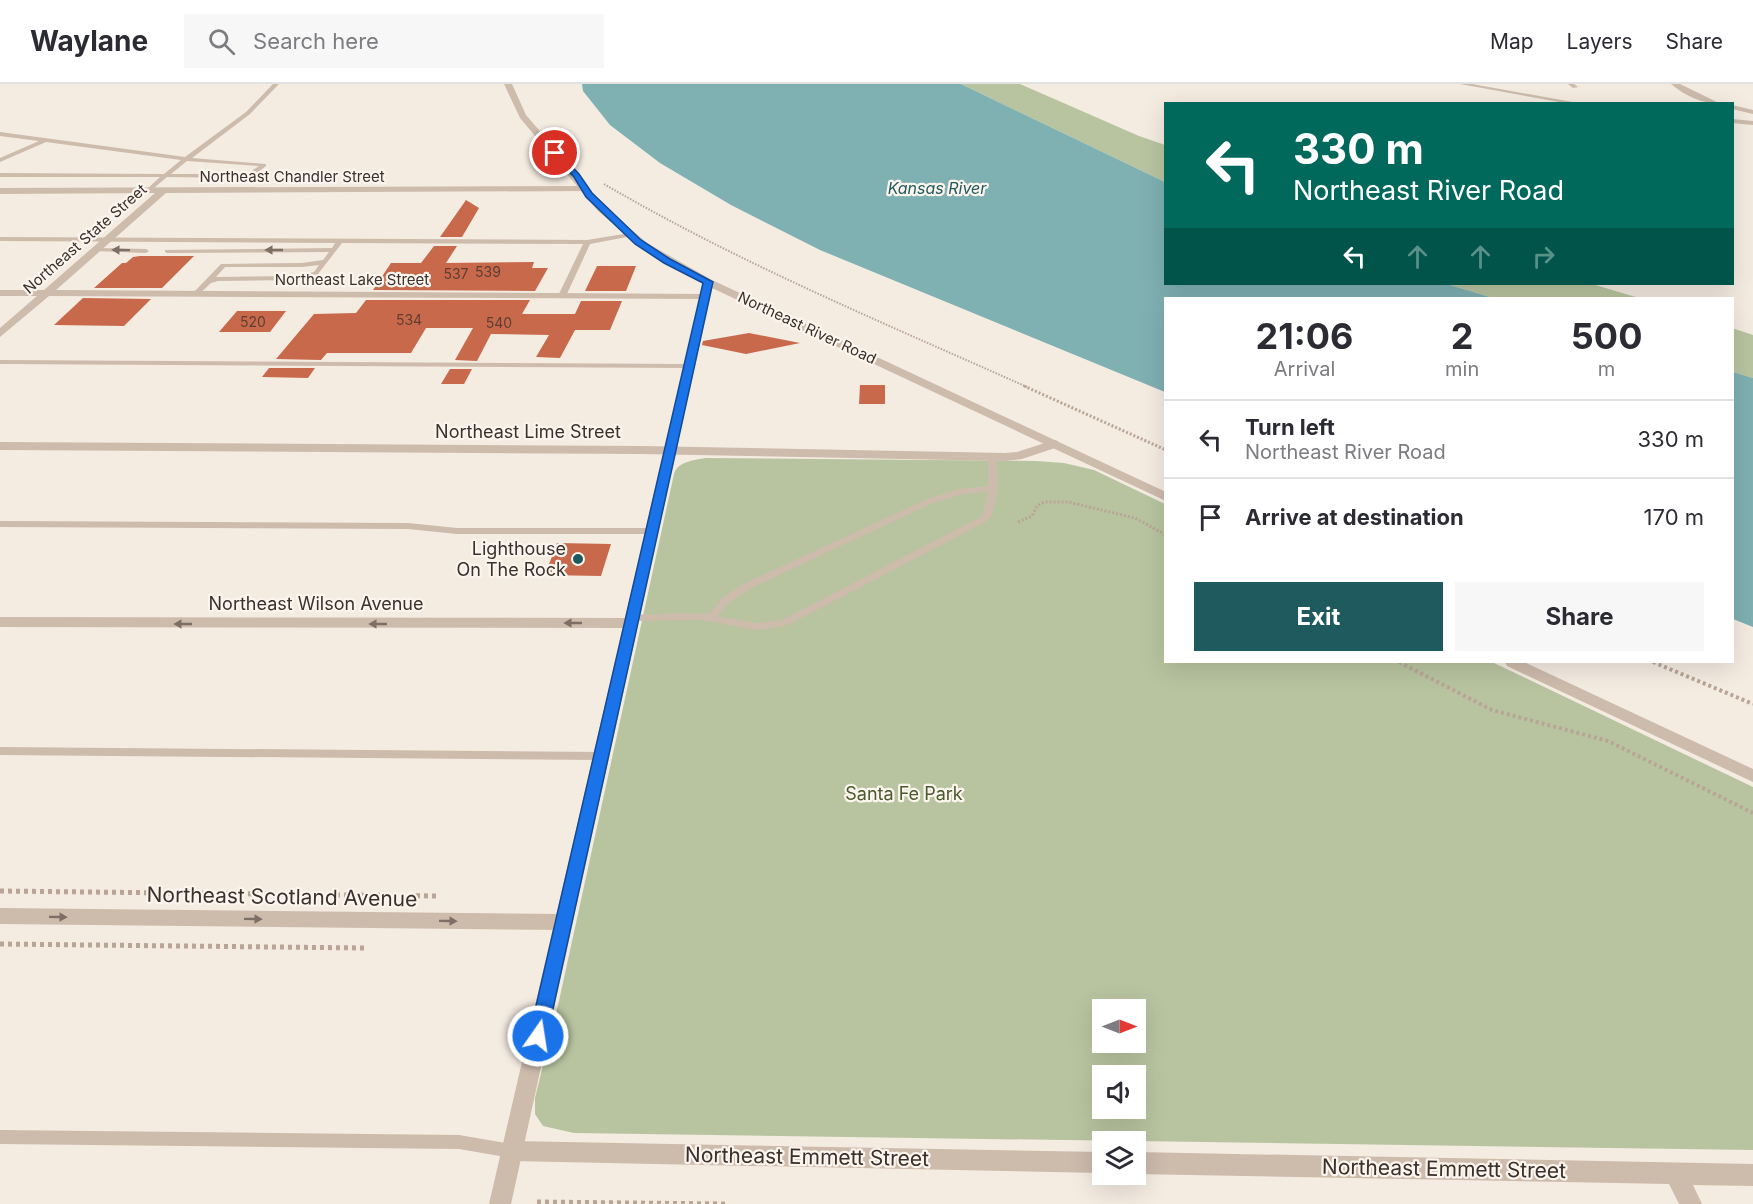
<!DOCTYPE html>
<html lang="en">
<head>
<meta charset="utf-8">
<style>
	:root { --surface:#fff; --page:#f7f7f7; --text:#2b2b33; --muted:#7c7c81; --line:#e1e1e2; --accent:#1f5a5e }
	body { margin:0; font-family:Inter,sans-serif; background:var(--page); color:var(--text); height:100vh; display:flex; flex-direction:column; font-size:22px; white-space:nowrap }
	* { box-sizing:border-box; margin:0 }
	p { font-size:20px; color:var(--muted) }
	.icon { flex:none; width:33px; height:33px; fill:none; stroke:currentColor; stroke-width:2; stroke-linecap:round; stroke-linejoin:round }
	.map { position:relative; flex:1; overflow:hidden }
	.drawer { position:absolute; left:1164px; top:213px; width:570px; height:366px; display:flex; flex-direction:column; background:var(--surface); border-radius:0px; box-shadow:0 6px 24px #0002 }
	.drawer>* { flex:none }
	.banner { position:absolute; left:1164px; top:18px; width:570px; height:183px; border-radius:0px; box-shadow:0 6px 24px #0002; background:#00695c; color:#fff; overflow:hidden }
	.needle { width:39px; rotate:90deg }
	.fabs { position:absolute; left:1092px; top:915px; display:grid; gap:12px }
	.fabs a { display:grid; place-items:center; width:54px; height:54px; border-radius:0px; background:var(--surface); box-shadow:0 6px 24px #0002; font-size:30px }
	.pin { position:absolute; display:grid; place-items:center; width:51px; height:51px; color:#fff; margin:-26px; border:3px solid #fff; border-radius:50%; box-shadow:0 2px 6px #0007 }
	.me { position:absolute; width:66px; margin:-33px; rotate:13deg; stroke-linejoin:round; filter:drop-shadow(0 0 4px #0008) }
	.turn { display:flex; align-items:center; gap:21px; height:126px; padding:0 30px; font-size:27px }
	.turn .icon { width:78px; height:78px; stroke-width:2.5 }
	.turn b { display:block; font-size:42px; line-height:51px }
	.lanes { display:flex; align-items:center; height:57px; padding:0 30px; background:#0003; justify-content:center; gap:30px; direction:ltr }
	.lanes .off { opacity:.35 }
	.eta { display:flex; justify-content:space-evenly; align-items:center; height:102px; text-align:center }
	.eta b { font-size:36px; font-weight:700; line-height:42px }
	.primary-button { display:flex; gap:12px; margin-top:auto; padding:12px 30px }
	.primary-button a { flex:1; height:69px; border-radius:0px; background:var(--accent); color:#fff; font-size:24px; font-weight:700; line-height:69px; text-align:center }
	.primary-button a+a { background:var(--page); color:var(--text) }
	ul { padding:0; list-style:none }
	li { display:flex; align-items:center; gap:18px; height:78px; padding:0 30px; border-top:2px solid var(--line) }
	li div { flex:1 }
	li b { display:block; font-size:22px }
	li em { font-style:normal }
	header { display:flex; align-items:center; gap:36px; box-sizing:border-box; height:84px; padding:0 30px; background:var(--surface); border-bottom:2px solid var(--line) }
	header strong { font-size:28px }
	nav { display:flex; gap:33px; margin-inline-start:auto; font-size:21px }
	.search { width:420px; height:54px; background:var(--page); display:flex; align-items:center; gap:15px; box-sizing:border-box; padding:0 21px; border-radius:0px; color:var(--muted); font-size:22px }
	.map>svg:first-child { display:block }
</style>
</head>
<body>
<header>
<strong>Waylane</strong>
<div class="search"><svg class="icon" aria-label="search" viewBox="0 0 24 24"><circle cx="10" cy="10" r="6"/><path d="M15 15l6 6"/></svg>Search here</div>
<nav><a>Map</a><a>Layers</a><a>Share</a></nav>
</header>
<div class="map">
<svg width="1753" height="1120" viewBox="0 0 1753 1120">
	<rect width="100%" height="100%" fill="#f4ebe1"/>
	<path fill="#b8c4a0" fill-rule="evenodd" d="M961,0H1020L1139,52L1165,61V98Z
		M1447,200H1592L1639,214H1493Z
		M1732,244L1753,251V294L1733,288Z
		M706,374L1036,377L1064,379L1094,386L1165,420L1166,578H1492L1753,703V1066L574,1049L543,1042L535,1030V1014L559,917L674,390C678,377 695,376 706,374ZM1102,926H1136V958H1102ZM1102,992H1136V1024H1102Z"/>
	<path fill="#7fb0b2" d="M582,0H961L1165,98L1166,200H1447L1493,214H1166L1165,308L820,166L731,121L660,79L610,41L583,7Z
		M1733,288L1753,294V543L1733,535Z"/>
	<path fill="#c8694b" d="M466,116L479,124L462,153H440Z
		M434,162H457L446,179L534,178L532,184H548L535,207L373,206L391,179H421Z
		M140,172H194L162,204H94L122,179H126L133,173Z
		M597,182H636L626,207H585Z
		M83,214L151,215L124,242L54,241Z
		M366,216H530L522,230H575L581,217H622L610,246H575L560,274L536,273L549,251L491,250L477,277L455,276L473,244H426L411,269H327L321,276L276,275L314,230L356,229Z
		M237,227H286L270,248H219Z
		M749,249L800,259L746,270L702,261L703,257Z
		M269,284H315L308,294L262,293Z
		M450,285H472L464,300H441Z
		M860,301H885V320H859Z
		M557,459L611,460L601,492L545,491Z"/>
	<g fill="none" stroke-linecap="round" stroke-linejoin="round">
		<path stroke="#b9a596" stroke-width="2" stroke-dasharray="1.5 1.5" stroke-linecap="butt" d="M604,100C739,179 884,239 1027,303"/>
		<path stroke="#b9a596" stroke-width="3" stroke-dasharray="2 2" stroke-linecap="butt" d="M1024,302L1166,366
			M1018,438L1032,432L1037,422L1044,418H1068L1135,434L1166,451"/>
		<path stroke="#b9a596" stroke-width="4" stroke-dasharray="3 3" stroke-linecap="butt" d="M1399,578L1492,626L1608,657L1753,729
			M1653,578L1753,620"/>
		<path stroke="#b9a596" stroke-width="5" stroke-dasharray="4 4" stroke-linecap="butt" d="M0,807L438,812
			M0,860L364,864
			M537,1118L729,1120"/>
		<path fill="#cdbbac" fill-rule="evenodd" d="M273,0H279L250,30L192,74L266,80V82L254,91L239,94L167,93L148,109L146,108V106L160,93H0V89L164,90L181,76L46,58L0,78V74L39,57L0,52V48L185,73L246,28ZM187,77L259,82L250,88L239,90H171Z
			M1460,0H1472L1584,20H1570Z
			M1568,0H1574L1578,3L1573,4Z
			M1732,35L1753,37V41L1732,39Z
			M630,149L633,151L632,152L590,160L566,212L562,214L558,212L583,160L342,159L318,190L295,196L218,197L211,199L197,212L193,210L194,208L221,180L302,179L323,176L329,168L167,169L165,168V166L332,164L335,159L0,157V153L587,156ZM319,181L314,188L295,192L216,193L225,183H302Z
			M96,164L146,165L149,167L146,169L94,167V165Z
			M0,276L689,280L693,282L689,284L0,280Z
			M992,370L996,373C998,394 1000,416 989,436L790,540L775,544L756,546L702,536L632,537L627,534L632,531L683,529L709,530L721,515L741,501L927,415L959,405L988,402V373ZM988,407L982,432L782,536L756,539L718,532L729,519L749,505L933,419L960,411Z
			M0,437L408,439L457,444H652L657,447L652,450H457L408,445L0,443Z
			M0,663L601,668L605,669L607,672L605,675L601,676L0,671Z
			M0,1046L459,1051L512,1060L517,1062L520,1067L517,1072L512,1074L459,1065L0,1060Z"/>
		<path fill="#cdbbac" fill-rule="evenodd" d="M1671,0H1680L1721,20C1703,20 1685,12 1671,0Z
			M1732,21L1753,26V30L1732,25Z
			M585,102L588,103V107L166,109L56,206L704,210L709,213L708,215L49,212L0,253V244L37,212H0V206H44L155,109L0,110V104Z
			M1054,356L1058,357V363L1022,375L1005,377L641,370L0,366V358L641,362L1005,369L1017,368Z
			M0,533L631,534L638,539L631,544L0,543Z
			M0,824L564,830L571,833L573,838L571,843L564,846L0,840Z
			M512,1057L1102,1068V1089L512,1077L504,1074L501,1067L504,1060Z
			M1136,1068L1753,1080V1102L1693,1101L1702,1120H1679L1669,1100L1136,1090Z"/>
		<path fill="#cdbbac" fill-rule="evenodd" d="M504,0H512L526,31L605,123L647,159L712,196L1166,408V417L712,204L511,1120H489L703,199L640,163L598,127L520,34Z
			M1505,578H1524L1753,685V698L1507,582Z"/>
	</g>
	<defs><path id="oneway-solid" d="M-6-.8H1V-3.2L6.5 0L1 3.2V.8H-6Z" transform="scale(1.5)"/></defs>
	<g fill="#7d6f65">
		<use href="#oneway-solid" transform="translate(121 166) rotate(-179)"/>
		<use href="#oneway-solid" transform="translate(274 166) rotate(-180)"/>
		<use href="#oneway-solid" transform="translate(573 539) rotate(180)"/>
		<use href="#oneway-solid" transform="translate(183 540) rotate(180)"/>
		<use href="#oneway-solid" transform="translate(378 540) rotate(180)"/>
		<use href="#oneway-solid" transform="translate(58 833) rotate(1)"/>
		<use href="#oneway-solid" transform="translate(253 835) rotate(1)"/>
		<use href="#oneway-solid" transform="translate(448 837) rotate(1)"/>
	</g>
	<path fill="#1a73e8" stroke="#114b97" stroke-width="1.5" d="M552,67H557L579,90L592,109L641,156L670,175L713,198L547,952L545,958L538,961L531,958L529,952L703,199L664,179L635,160L586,113L574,93L552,71Z"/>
	<circle fill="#1f5a5e" stroke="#fbf5ee" stroke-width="2" cx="578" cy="475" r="6"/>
	<g text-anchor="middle" stroke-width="4.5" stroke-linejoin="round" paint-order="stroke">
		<g font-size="14" fill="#5e3e33">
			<text x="488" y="193">539</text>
			<text x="456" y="195">537</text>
			<text x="409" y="241">534</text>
			<text x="253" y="243">520</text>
			<text x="499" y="244">540</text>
		</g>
		<g font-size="15" fill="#3b302b" stroke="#fbf5ee">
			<text x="292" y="98">Northeast Chandler Street</text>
			<text transform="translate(85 155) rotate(-41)" y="5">Northeast State Street</text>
			<text x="352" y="201">Northeast Lake Street</text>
			<text transform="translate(807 244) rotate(25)" y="5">Northeast River Road</text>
		</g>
		<g font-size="16" font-style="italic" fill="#1f5a5e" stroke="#fbf5ee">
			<text x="937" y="110">Kansas River</text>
		</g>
		<g font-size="18" fill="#3b302b" stroke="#fbf5ee">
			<text x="528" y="354">Northeast Lime Street</text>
			<text x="316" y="526">Northeast Wilson Avenue</text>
		</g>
		<g font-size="18" fill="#3b302b" stroke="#fbf5ee" text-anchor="end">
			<text x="566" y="471">Lighthouse<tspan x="566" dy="21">On The Rock</tspan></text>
		</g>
		<g font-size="18" fill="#4a5a2e" stroke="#fbf5ee">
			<text x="904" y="716">Santa Fe Park</text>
		</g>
		<g font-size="21" fill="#3b302b" stroke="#fbf5ee">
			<text transform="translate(282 813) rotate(1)" y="7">Northeast Scotland Avenue</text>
			<text transform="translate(807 1073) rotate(1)" y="7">Northeast Emmett Street</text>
			<text transform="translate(1444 1085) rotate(1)" y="7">Northeast Emmett Street</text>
		</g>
	</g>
</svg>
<div class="fabs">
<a><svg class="needle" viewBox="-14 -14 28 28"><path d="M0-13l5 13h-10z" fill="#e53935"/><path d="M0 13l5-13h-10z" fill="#7c7c81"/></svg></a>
<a><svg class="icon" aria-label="sound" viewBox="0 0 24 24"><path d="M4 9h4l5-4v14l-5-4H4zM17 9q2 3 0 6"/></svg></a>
<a><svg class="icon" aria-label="layers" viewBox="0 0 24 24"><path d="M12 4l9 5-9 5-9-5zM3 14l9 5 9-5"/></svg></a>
</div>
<div class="pin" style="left:555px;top:69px;background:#d93025"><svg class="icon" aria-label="arrive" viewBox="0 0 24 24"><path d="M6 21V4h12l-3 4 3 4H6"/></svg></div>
<svg class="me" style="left:538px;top:952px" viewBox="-20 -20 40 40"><circle r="17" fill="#1a73e8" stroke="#fff" stroke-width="3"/><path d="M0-11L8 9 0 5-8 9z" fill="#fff"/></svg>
<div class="banner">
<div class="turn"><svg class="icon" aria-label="left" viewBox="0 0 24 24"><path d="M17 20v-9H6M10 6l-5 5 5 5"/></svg><div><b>330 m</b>Northeast River Road</div></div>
<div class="lanes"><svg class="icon" aria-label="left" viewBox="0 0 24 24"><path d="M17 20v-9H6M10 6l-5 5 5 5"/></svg><svg class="icon off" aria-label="ahead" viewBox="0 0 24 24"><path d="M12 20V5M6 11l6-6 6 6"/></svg><svg class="icon off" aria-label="ahead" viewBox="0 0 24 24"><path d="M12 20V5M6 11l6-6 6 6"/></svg><svg class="icon off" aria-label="right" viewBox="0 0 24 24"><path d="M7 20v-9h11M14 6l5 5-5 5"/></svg></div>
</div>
<section class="drawer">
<div class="eta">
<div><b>21:06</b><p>Arrival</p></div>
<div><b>2</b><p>min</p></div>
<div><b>500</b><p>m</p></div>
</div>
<ul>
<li><svg class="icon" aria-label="left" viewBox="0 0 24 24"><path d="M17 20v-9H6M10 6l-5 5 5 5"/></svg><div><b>Turn left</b><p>Northeast River Road</p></div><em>330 m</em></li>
<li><svg class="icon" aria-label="arrive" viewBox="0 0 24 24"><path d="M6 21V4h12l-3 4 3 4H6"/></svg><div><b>Arrive at destination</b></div><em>170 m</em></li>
</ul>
<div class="primary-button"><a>Exit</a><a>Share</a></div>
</section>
</div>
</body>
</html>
